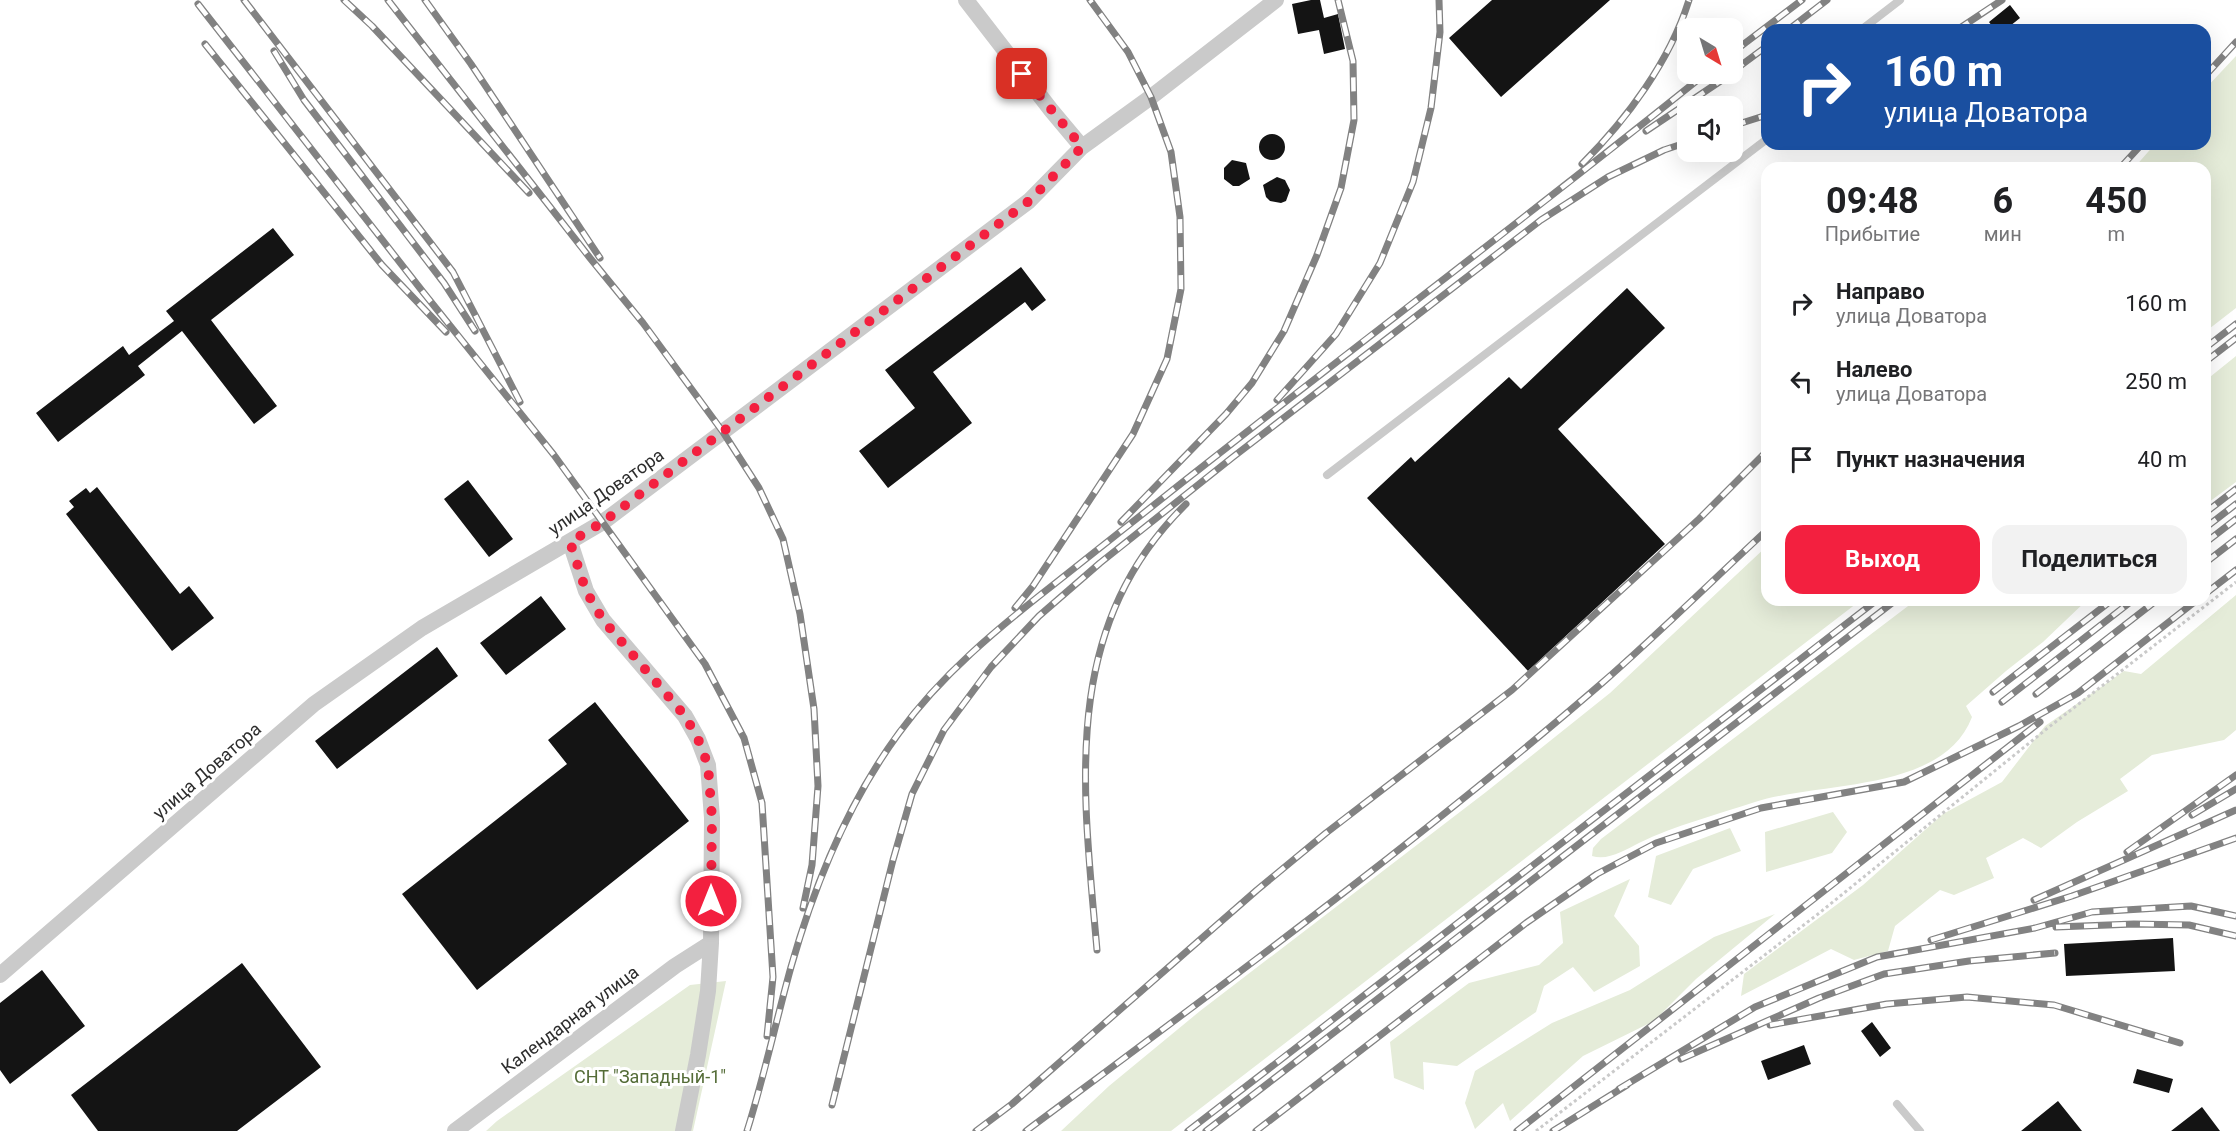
<!DOCTYPE html>
<html lang="ru">
<head>
<meta charset="utf-8">
<style>
	:root { --surface:#fff; --page:#f2f2f2; --text:#202124; --muted:#757577; --accent:#f3203f }
	body { margin:0; font-family:Roboto,sans-serif; background:var(--page); color:var(--text); height:100vh; display:flex; flex-direction:column; font-size:22px; white-space:nowrap }
	* { box-sizing:border-box; margin:0 }
	p { font-size:20px; color:var(--muted) }
	.icon { flex:none; width:33px; height:33px; fill:none; stroke:currentColor; stroke-width:2; stroke-linecap:round; stroke-linejoin:round }
	.map { position:relative; flex:1; overflow:hidden }
	.panel { position:absolute; left:1761px; top:162px; width:450px; height:444px; display:flex; flex-direction:column; background:var(--surface); border-radius:18px; box-shadow:0 6px 24px #0002 }
	.panel>* { flex:none }
	.guide { position:absolute; left:1761px; top:24px; width:450px; height:126px; border-radius:18px; box-shadow:0 6px 24px #0002; background:#1a4fa0; color:#fff; overflow:hidden }
	.needle { width:39px; rotate:142deg }
	.buttons { position:absolute; left:1677px; top:18px; display:grid; gap:12px }
	.buttons a { display:grid; place-items:center; width:66px; height:66px; border-radius:12px; background:var(--surface); box-shadow:0 6px 24px #0002; font-size:30px }
	.pin { position:absolute; display:grid; place-items:center; width:51px; height:51px; color:#fff; margin:-26px; border-radius:12px; box-shadow:0 3px 9px #0006 }
	.me { position:absolute; width:66px; margin:-33px; rotate:0deg; stroke-linejoin:round; filter:drop-shadow(0 0 4px #0008) }
	.turn { display:flex; align-items:center; gap:21px; height:126px; padding:0 24px; font-size:27px }
	.turn .icon { width:78px; height:78px; stroke-width:2.5 }
	.turn b { display:block; font-size:42px; line-height:51px }
	.eta { display:flex; justify-content:space-evenly; align-items:center; height:102px; text-align:center }
	.eta b { font-size:36px; font-weight:700; line-height:42px }
	.primary-button { display:flex; gap:12px; margin-top:auto; padding:12px 24px }
	.primary-button a { flex:1; height:69px; border-radius:18px; background:var(--accent); color:#fff; font-size:24px; font-weight:700; line-height:69px; text-align:center }
	.primary-button a+a { background:var(--page); color:var(--text) }
	ul { padding:0; list-style:none }
	li { display:flex; align-items:center; gap:18px; height:78px; padding:0 24px }
	li div { flex:1 }
	li b { display:block; font-size:22px }
	li em { font-style:normal }
	.map>svg:first-child { display:block }
</style>
</head>
<body>
<div class="map">
<svg width="2236" height="1131" viewBox="0 0 2236 1131">
	<rect width="100%" height="100%" fill="#fff"/>
	<path fill="#e5ecd9" d="M2236,56V308L2205,332V168H2134L2155,144H2205V89Z
		M2236,356V482L2205,505V381Z
		M1767,546V600H1861L1171,1131H1061L1109,1086L1200,1011L1486,792L1610,693Z
		M2236,595V730L2224,740L2152,755L2120,779L2128,791L2077,822L2041,848L2023,838L1986,858L1994,878L1954,895L1940,890L1895,926L1888,951L1854,960L1831,949L1741,996L1744,974L1863,885L1943,814L2002,782L2045,726L2124,671L2141,674Z
		M1916,600H2087L2043,642L2006,671L1966,706L1972,717C1943,793 1820,781 1755,802C1716,815 1676,825 1639,843C1625,850 1608,861 1592,856L1593,848L1601,839Z
		M1833,812L1847,832L1832,853L1766,872L1765,832Z
		M1730,828L1741,851L1693,869L1671,905L1648,897L1656,856Z
		M1630,879L1614,916L1639,946L1640,966L1594,992L1573,967L1544,986L1536,1012L1457,1066L1423,1062L1424,1090L1394,1078L1390,1042L1469,983L1539,965L1563,943L1560,912Z
		M1775,914L1696,979L1654,1021L1583,1056L1510,1121L1503,1103L1475,1129L1465,1103L1475,1071L1552,1023L1630,990L1714,937Z
		M726,981L693,1131H486L497,1121L690,985Z"/>
	<path fill="#141414" d="M1311,0H1320L1324,18L1338,14L1345,49L1324,54L1319,30L1298,34L1292,4Z
		M1492,0H1610L1501,97L1449,38Z
		M2010,5L2020,18L2005,30H1995L1989,22Z
		M1259 147a13 13 0 1 1 26 0a13 13 0 1 1-26 0Z
		M1232,160L1246,163L1250,179L1239,186H1233L1224,179V168Z
		M1277,177L1285,180L1290,190L1286,201L1281,203L1270,201L1266,197L1263,185Z
		M273,228L294,255L211,320L277,406L254,424L182,331L138,366L145,375L58,442L36,413L123,346L129,355L174,321L166,311Z
		M1021,267L1046,300L1032,311L1025,302L933,372L972,423L888,488L859,451L915,408L885,370Z
		M1627,288L1665,328L1558,429L1665,544L1528,671L1367,498L1411,457L1415,462L1509,377L1521,389Z
		M468,480L513,539L489,557L444,499Z
		M97,487L180,594L189,586L214,618L172,651L66,514L74,507L69,501L86,488L90,493Z
		M541,596L566,629L506,675L480,643Z
		M437,647L458,676L337,769L315,741Z
		M595,702L689,821L477,990L402,894L567,764L548,740Z
		M2173,938L2175,971L2066,976L2064,944Z
		M242,963L321,1067L237,1131H98L71,1095Z
		M42,970L85,1026L10,1084L0,1070V1003Z
		M1872,1022L1891,1048L1880,1057L1861,1031Z
		M1804,1045L1811,1064L1768,1080L1761,1061Z
		M2137,1069L2173,1079L2169,1093L2133,1083Z
		M2058,1101L2082,1131H2021Z
		M2202,1107L2220,1131H2171Z"/>
	<g fill="none" stroke-linecap="round" stroke-linejoin="round">
		<path stroke="#cacaca" stroke-width="3" stroke-dasharray="3 3" stroke-linecap="butt" d="M1536,1131L1818,914L2049,727L2236,582"/>
		<path stroke="#cacaca" stroke-width="8" d="M1861,30L1900,0
			M1327,475L1767,139
			M1897,1104L1920,1131"/>
		<path stroke="#cacaca" stroke-width="16" d="M966,0L1051,110L1082,147
			M570,542L586,591L603,620L685,716L698,739L708,765L712,818L711,943L708,991L698,1055L683,1131
			M0,975L314,704L422,628L603,522L1029,201L1082,147L1151,97L1276,0
			M455,1131L675,966L711,943"/>
		<g stroke="#828282" stroke-width="7">
			<path id="rail" d="M244,0L453,272L520,402
				M344,0L372,26L529,193
				M388,0L590,258L643,323L723,432L759,488L783,539L800,614L814,709L818,786L812,865L803,908
				M425,0L471,64L600,258
				M198,4L423,292L554,455L705,664L744,738L762,803L773,977L767,1036
				M1788,30L1827,0
				M1957,30L2002,0
				M205,44L382,265L446,332
				M274,51L304,100L444,283L475,331
				M1732,53L1802,0
				M1732,72L1767,46
				M2205,76L2236,42
				M1732,126L1767,115
				M1646,131L1731,74
				M1582,164C1627,119 1670,61 1689,0
				M2120,168L2142,144
				M2205,348L2236,324
				M2205,362L2236,338
				M1277,400L1336,334L1380,263L1413,182L1431,108L1440,32L1439,0
				M2205,513L2236,489
				M1121,522L1226,414L1252,383L1284,331L1317,255L1341,188L1354,120L1353,61L1338,0
				M2205,528L2236,504
				M2205,543L2236,519
				M2205,563L2236,539
				M2205,594L2236,570
				M1015,608L1033,586L1133,434L1167,359L1181,289L1180,217L1171,152L1151,97L1128,52L1090,0
				M1993,692L2112,600
				M2036,694L2157,600
				M2002,702L2133,600
				M2192,815L2236,789
				M2127,852L2236,775
				M2034,900L2236,810
				M2056,927L2134,924L2189,925L2236,936
				M1931,940L2072,896L2236,838
				M1097,950C1083,789 1059,629 1186,504
				M1770,1025L1887,1004L1967,997L2054,1005L2180,1043
				M1681,1059L1819,998L1884,974L1969,961L2055,953
				M1619,1089L1755,1007L1877,957L2035,928L2092,912L2191,906L2236,916
				M832,1105L893,860L912,794L944,730L991,667L1039,616L1100,563L1233,457L1541,220L1608,177L1664,150L1688,142
				M747,1131C764,1077 776,1021 791,967C814,886 849,801 899,733C941,675 997,629 1053,585C1092,554 1130,524 1169,493C1347,352 1529,216 1705,74
				M976,1131L1012,1104L1257,890L1326,833L1512,690L1699,519L1767,451
				M1026,1131C1221,986 1418,842 1602,683C1658,634 1712,581 1767,530
				M1188,1131L1877,600
				M1206,1131L1896,600
				M1256,1131L1526,923L1597,874L1656,843L1761,808L1904,782L2019,726L2078,693L2197,600
				M1517,1131L2040,722
				M1553,1131L1627,1085"/>
		</g>
		<use href="#rail" stroke="#fff" stroke-width="4.5" stroke-dasharray="14" stroke-linecap="butt"/>
	</g>
	<g fill="none" stroke-linecap="round" stroke-linejoin="round">
		<path stroke="#f3203f" stroke-width="10" stroke-dasharray="0 18" d="M711,901L712,818L708,765L698,739L685,716L603,620L586,591L570,542L603,522L1029,201L1082,147L1022,74"/>
	</g>
	<g text-anchor="middle" stroke-width="6" stroke-linejoin="round" paint-order="stroke">
		<g font-size="18" fill="#2d2d2d" stroke="#fff">
			<text transform="translate(606 492) rotate(-35)" y="6">улица Доватора</text>
			<text transform="translate(207 771) rotate(-41)" y="6">улица Доватора</text>
			<text transform="translate(570 1020) rotate(-37)" y="6">Календарная улица</text>
		</g>
		<g font-size="18" fill="#546c37" stroke="#fff">
			<text x="650" y="1083">СНТ "Западный-1"</text>
		</g>
	</g>
</svg>
<div class="buttons">
<a><svg class="needle" viewBox="-14 -14 28 28"><path d="M0-13l5 13h-10z" fill="#e53935"/><path d="M0 13l5-13h-10z" fill="#757577"/></svg></a>
<a><svg class="icon" aria-label="sound" viewBox="0 0 24 24"><path d="M4 9h4l5-4v14l-5-4H4zM17 9q2 3 0 6"/></svg></a>
</div>
<div class="pin" style="left:1022px;top:74px;background:#d93025"><svg class="icon" aria-label="arrive" viewBox="0 0 24 24"><path d="M6 21V4h12l-3 4 3 4H6"/></svg></div>
<svg class="me" style="left:711px;top:901px" viewBox="-20 -20 40 40"><circle r="17" fill="#f3203f" stroke="#fff" stroke-width="3"/><path d="M0-11L8 9 0 5-8 9z" fill="#fff"/></svg>
<div class="guide">
<div class="turn"><svg class="icon" aria-label="right" viewBox="0 0 24 24"><path d="M7 20v-9h11M14 6l5 5-5 5"/></svg><div><b>160 m</b>улица Доватора</div></div>
</div>
<section class="panel">
<div class="eta">
<div><b>09:48</b><p>Прибытие</p></div>
<div><b>6</b><p>мин</p></div>
<div><b>450</b><p>m</p></div>
</div>
<ul>
<li><svg class="icon" aria-label="right" viewBox="0 0 24 24"><path d="M7 20v-9h11M14 6l5 5-5 5"/></svg><div><b>Направо</b><p>улица Доватора</p></div><em>160 m</em></li>
<li><svg class="icon" aria-label="left" viewBox="0 0 24 24"><path d="M17 20v-9H6M10 6l-5 5 5 5"/></svg><div><b>Налево</b><p>улица Доватора</p></div><em>250 m</em></li>
<li><svg class="icon" aria-label="arrive" viewBox="0 0 24 24"><path d="M6 21V4h12l-3 4 3 4H6"/></svg><div><b>Пункт назначения</b></div><em>40 m</em></li>
</ul>
<div class="primary-button"><a>Выход</a><a>Поделиться</a></div>
</section>
</div>
</body>
</html>
